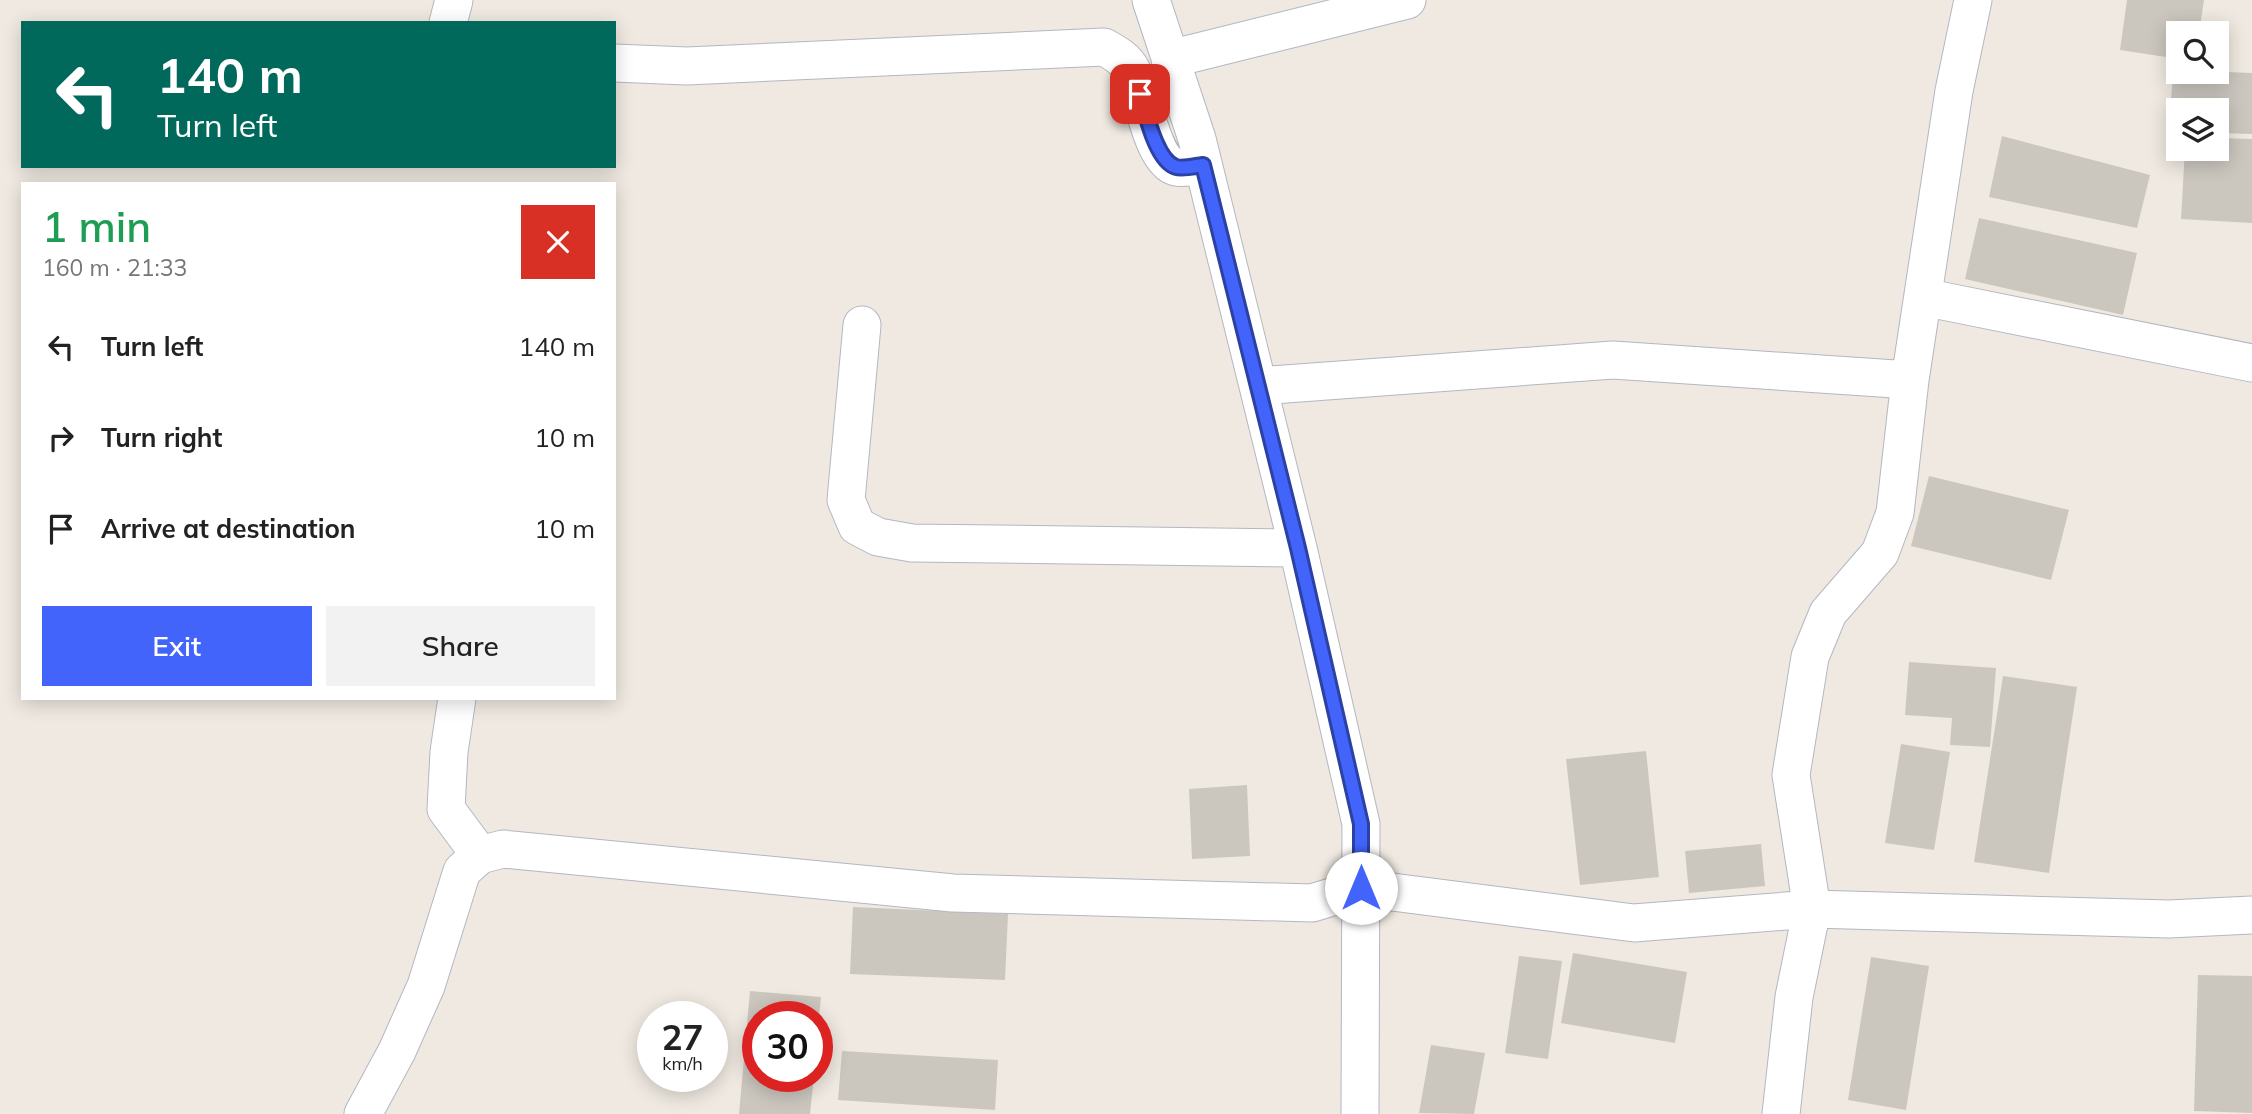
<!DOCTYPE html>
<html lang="en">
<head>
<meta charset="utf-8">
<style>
	:root { --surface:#fff; --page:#f2f2f2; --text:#222; --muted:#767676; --accent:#4264fb }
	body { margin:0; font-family:Mulish,sans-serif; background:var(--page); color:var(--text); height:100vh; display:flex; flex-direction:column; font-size:26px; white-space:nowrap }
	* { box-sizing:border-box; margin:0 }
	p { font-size:23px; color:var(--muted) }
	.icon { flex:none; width:38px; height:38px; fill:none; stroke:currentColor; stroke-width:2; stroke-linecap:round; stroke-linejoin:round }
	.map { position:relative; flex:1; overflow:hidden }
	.details { position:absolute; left:21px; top:182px; width:595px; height:518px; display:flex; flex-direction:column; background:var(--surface); border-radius:0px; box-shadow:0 4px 18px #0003 }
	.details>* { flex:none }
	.guide { position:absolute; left:21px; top:21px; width:595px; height:147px; border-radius:0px; box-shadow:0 4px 18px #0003; background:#00695c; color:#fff; overflow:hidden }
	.tools { position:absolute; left:2166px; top:21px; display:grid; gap:14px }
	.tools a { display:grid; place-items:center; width:63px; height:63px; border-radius:0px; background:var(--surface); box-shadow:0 4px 18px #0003; font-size:35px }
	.speed { position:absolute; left:637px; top:1001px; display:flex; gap:14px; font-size:35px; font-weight:700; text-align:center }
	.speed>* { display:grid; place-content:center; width:91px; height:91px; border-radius:50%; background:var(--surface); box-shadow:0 4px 18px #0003; line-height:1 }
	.speed small { font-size:18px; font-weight:400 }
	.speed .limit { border:10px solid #d22; background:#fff; color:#111 }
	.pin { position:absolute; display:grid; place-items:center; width:60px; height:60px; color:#fff; margin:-30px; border-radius:14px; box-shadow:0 4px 10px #0006 }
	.me { position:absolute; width:77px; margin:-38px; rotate:0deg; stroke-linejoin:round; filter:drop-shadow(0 0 5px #0008) }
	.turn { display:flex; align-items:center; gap:24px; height:147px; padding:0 21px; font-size:32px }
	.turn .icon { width:91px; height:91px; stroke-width:2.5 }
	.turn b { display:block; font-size:49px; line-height:60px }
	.round { display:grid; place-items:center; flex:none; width:74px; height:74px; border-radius:0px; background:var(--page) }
	.summary { display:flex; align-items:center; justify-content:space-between; height:119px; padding:0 21px }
	h1 { font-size:42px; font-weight:600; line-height:52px; color:#1e9e55 }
	.primary-button { display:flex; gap:14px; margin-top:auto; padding:14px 21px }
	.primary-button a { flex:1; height:80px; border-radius:0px; background:var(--accent); color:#fff; font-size:28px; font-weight:600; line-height:80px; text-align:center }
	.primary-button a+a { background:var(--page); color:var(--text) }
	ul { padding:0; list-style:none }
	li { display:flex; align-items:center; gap:21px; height:91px; padding:0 21px }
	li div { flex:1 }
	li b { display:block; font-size:26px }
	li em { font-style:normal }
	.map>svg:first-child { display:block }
</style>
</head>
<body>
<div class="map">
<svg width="2252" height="1114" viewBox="0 0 2252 1114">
	<rect width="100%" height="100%" fill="#efe9e1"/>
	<path fill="#cbc7bf" d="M2127,0H2204L2199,33H2179V59L2120,50Z
		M2173,70L2252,73V134L2217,133V110H2179V131L2169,130Z
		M2002,136L2150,175L2137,228L1989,197Z
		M2217,138L2252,139V223L2181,219L2185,149H2217Z
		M1979,218L2137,253L2123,315L1965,279Z
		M1929,476L2069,510L2051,580L1911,546Z
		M1909,662L1996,668L1990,747L1950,745L1952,718L1905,715Z
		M2003,676L2077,687L2049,873L1974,862Z
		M1901,744L1950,752L1934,850L1885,843Z
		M1646,751L1659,877L1580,885L1566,759Z
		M1247,785L1250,856L1192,859L1189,789Z
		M1761,844L1765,886L1689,893L1685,851Z
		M853,907L1008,914L1005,980L850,974Z
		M1573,953L1687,972L1675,1043L1561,1023Z
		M1519,956L1562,961L1548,1059L1505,1053Z
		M1871,957L1929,966L1906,1110L1848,1100Z
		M2198,975L2252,976V1113L2194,1111Z
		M750,991L821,997L819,1017H758V1076H814L810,1114H739Z
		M1431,1045L1485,1053L1474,1114L1419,1113Z
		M842,1051L998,1060L995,1110L838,1100Z"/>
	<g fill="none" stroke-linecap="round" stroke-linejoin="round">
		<g stroke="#b4b7c1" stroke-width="39">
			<path id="minor" d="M1151,0L1197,139L1298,548L1361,824L1360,1114
				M448,23L454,0
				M1170,59L1407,0
				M614,63L687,66L1104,47C1115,53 1126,59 1132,71C1142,93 1152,161 1176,167C1184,169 1195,166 1203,165
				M1923,297L2252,363
				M862,325L846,500L857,526L878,537L912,543L1298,548
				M1258,386L1613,360L1910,380
				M457,698L449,752L446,809L480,855
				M363,1114L397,1051L426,986L462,871L480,855L503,849L953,893L1312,903L1361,888L1634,923L1812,909L2169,919L2252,915
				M1781,1114L1794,997L1812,909L1791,775L1810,657L1828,613L1880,553L1895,513L1910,380L1954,91L1973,0"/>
		</g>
		<use href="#minor" stroke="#fff" stroke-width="37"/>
	</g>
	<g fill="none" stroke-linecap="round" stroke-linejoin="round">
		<g stroke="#2b41a3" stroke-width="18">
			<path id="route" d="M1140,94C1146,113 1156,161 1176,167C1183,169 1195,166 1203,165L1298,548L1361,824V888"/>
		</g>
		<use href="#route" stroke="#4264fb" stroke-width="12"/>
	</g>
</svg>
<div class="tools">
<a><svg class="icon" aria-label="search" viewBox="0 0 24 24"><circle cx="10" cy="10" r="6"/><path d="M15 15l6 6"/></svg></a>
<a><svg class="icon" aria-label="layers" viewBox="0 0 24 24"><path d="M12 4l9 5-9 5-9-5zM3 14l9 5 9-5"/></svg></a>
</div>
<div class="speed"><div>27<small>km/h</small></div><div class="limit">30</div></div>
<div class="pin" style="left:1140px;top:94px;background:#d93025"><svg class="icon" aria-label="arrive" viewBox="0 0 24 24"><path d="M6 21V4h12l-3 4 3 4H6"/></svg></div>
<svg class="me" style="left:1361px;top:888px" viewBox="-20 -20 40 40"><circle r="19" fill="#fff"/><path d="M0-13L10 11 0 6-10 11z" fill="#4264fb"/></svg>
<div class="guide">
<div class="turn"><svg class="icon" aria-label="left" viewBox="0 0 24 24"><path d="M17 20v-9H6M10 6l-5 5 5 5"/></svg><div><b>140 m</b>Turn left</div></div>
</div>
<section class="details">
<div class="summary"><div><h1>1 min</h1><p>160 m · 21:33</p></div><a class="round" style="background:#d93025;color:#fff"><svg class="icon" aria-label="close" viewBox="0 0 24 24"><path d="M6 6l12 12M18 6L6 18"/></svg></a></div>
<ul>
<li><svg class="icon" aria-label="left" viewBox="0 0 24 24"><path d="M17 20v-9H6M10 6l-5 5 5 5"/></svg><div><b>Turn left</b></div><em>140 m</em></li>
<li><svg class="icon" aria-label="right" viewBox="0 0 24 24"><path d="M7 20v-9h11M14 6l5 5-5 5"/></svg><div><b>Turn right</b></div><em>10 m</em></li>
<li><svg class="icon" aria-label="arrive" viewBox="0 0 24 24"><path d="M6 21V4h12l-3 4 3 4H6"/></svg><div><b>Arrive at destination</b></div><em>10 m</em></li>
</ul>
<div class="primary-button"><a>Exit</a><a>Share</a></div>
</section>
</div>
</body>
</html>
